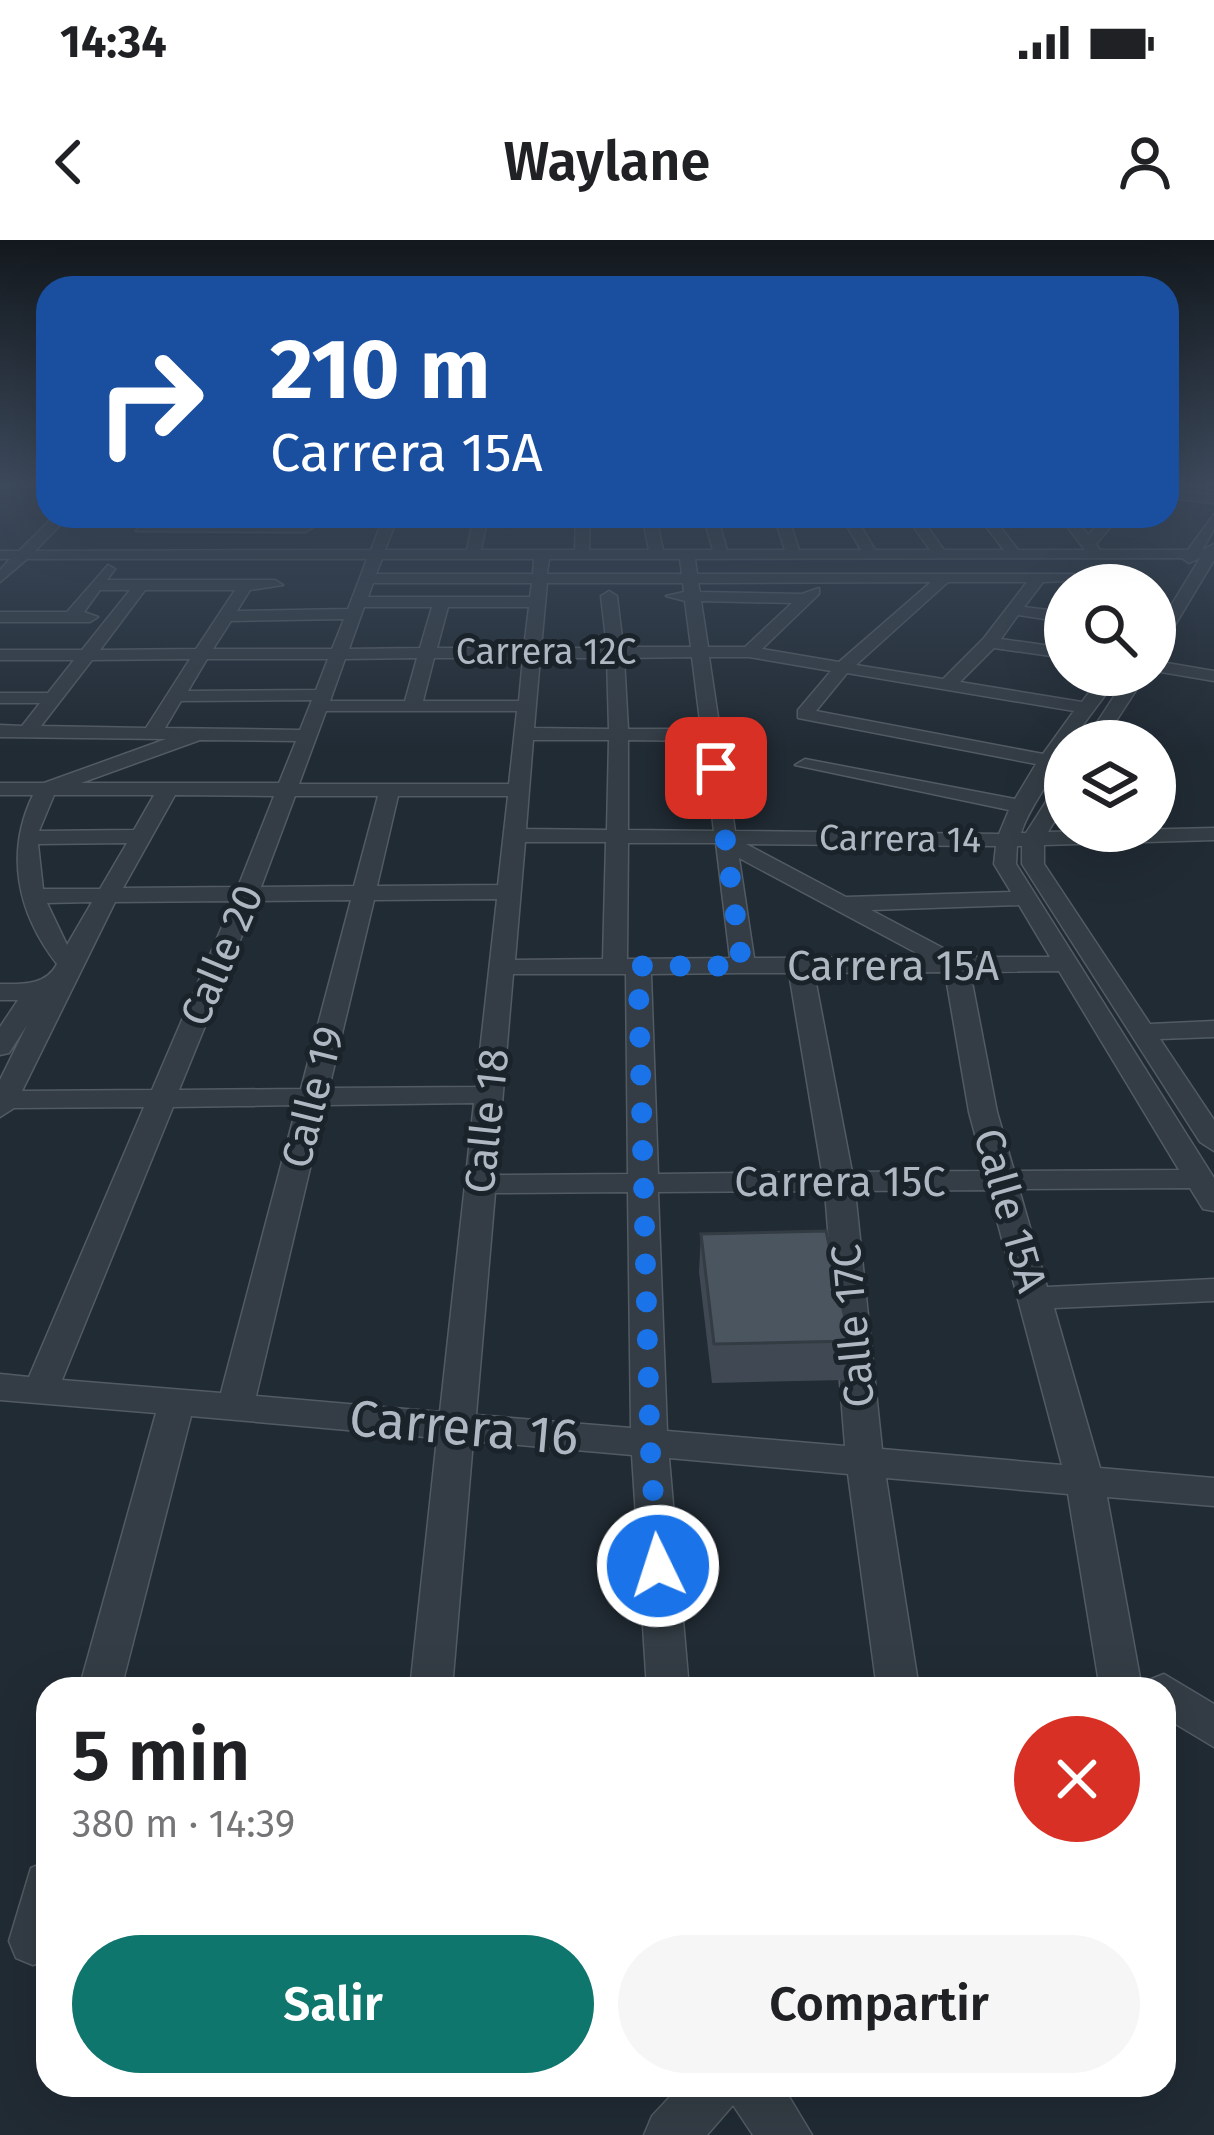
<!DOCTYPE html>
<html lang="es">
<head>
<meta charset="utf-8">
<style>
	:root { --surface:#fff; --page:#f6f6f6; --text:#202124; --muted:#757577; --accent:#0f766e }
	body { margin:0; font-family:"Fira Sans",sans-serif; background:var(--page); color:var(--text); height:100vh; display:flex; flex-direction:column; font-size:45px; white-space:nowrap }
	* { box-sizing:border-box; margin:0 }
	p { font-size:39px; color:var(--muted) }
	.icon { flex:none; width:66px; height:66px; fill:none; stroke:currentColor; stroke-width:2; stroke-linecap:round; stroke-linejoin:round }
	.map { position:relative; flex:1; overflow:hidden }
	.details { position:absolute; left:36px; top:1437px; width:1140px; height:420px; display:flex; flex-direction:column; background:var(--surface); border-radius:36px; box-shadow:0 12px 48px #0002 }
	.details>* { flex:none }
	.banner { position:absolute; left:36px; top:36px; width:1143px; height:252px; border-radius:36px; box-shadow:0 12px 48px #0002; background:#1a4fa0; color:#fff; overflow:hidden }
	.fabs { position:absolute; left:1044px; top:324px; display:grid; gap:24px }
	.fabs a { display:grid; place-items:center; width:132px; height:132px; border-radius:50%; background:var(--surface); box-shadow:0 12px 48px #0002; font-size:60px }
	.pin { position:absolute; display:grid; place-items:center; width:102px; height:102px; color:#fff; margin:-51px; border-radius:24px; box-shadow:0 6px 18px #0006 }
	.me { position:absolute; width:132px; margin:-66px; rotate:356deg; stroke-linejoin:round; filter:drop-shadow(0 0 9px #0008) }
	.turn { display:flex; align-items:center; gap:42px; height:252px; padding:0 36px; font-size:54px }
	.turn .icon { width:156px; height:156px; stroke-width:2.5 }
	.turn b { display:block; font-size:84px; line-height:102px }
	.round { display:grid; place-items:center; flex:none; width:126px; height:126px; border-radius:63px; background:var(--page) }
	.headline { display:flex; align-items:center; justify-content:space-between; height:204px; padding:0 36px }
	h1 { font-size:72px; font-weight:600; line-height:90px }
	.cta { display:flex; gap:24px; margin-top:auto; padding:24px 36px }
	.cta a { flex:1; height:138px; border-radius:72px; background:var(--accent); color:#fff; font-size:48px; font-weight:600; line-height:138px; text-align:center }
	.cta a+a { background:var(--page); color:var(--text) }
	.status { display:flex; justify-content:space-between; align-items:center; height:84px; padding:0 60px; background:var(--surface); direction:ltr }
	.status svg { height:33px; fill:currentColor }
	header { display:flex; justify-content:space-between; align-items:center; height:156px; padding:0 36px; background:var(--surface); font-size:54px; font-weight:600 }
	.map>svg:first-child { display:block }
</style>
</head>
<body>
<div class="status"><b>14:34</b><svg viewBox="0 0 49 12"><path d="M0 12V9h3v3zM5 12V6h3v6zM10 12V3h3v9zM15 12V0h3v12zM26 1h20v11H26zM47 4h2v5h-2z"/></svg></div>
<header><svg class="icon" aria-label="back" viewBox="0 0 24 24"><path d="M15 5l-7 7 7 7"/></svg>Waylane<svg class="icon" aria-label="person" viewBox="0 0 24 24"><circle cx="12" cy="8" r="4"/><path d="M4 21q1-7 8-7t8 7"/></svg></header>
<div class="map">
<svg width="1214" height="1895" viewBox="0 0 1214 1895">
	<rect width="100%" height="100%" fill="#212b34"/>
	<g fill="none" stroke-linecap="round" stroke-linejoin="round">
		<g stroke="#525b63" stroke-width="3">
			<path id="minor" d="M1167,250L1214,255V263L1167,258Z
				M1214,274V289L1202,310L1214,304V320L1163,405L1155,410V392L1200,318L1189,323L1182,318L695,319L697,334H1074L1069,341L1043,342L1024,367L1065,372V382L1018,375L1001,399L1065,408V418L994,408L960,442L1082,462L1102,435H1120L1071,501H1065C1062,530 1031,561 1021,593H1026L1058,543L1065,541V564L1048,592L1214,588V600L1044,605V624L1150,784L1214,781V797L1160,799L1214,880V911L1200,902L1022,624V606H1017L1016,624L1214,938V971L1203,969L1190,948L1019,949L1047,1047L1214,1039V1061L1054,1068L1100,1228L1214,1238V1266L1107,1257L1142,1449H1100L1068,1254L886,1238L919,1449H877L848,1234L669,1218L689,1449H647L632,1215L473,1201L452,1449H410L437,1198L191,1176L121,1449H79L156,1173L0,1160V1134L29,1137L144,867L14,868L0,877V840L27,785L9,813L0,815V787L18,760H0V744C21,744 46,746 57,724C17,673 5,613 33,555H0V543H44L166,499L0,497V485L22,486L40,463H0V453H48L74,420H0V410H82L130,350H100L84,372L98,377L90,382H0V372H67L108,325L115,329L107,340H275L283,345L250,350L237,371L348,369L367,319H27L0,342V330L10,319H0V311H19L54,276H69L35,311L371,310L384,276H398L385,310H467L474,276H488L481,310H575L576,276H590L589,310H649L642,276H656L663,310H713L703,276H717L727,310H785L774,276H788L799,310H861L841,276H855L875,310H930L906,276H920L944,310H1004L978,276H992L1018,310H1085L1059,276H1073L1088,295L1106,276H1120L1096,304L1100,310H1188ZM382,319H534L533,334H376ZM549,319H680L682,334H547ZM931,342L839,422L762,409L819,354V348L802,354L700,352L698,343ZM948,342H1027L984,398L943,439L856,425ZM373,343H532L530,357H368ZM547,343H683L684,352L666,356L685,361L691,407H623L617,356L609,351L601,356L607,408H541ZM145,350H235L196,409L100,410ZM701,361L792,363L745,407H708ZM364,367H432L420,408L349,409ZM448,367H529L524,408H437ZM344,379L332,409H213L231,381ZM692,417L701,489H628L624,418ZM709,417H749L831,431L798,470V478L1036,524L1015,559L805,519L795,525L1009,570L999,594L735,591ZM417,418L405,461H330L345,419ZM434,418H523L519,461H423ZM540,418H607L609,489L534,488ZM190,419L146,488L41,486L92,420ZM207,419H328L316,450L188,451ZM847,433L1074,471L1043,514L816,471ZM312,460L300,490L165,488L181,461ZM326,471H517L509,544H299ZM200,500L296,501L279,543H81ZM533,500H609L607,590L526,589ZM628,500L703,501L714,591L628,590ZM54,555H154L134,590L39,591ZM175,555L274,556L238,647L123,648ZM295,556H378L354,646L261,647ZM398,556H508L498,645L377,646ZM525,602H606L603,719L515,720ZM127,603L100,649H43L38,604ZM628,603H716L730,718L627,719ZM746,604L996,606L994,624L1011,652L846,657ZM739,618L924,717L754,718ZM497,659L476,847L329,848L374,660ZM351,660L301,849L179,850L256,661ZM233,661L152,850L22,851L115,662ZM92,662L67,705L47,663ZM1019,665L1050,717H960L871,670ZM1059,731L1179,930L1014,931L997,872L970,732ZM945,732L969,872L985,931L852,932L814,733ZM743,733H789L822,932L658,934L651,734ZM513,734H626L628,934L496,935ZM474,863L440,1172L256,1156L325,865ZM297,865L221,1153L62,1140L173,867ZM989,950L1062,1225L882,1209L855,951ZM825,951L845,1206L667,1191L658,952ZM628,952L631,1188L476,1175L495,953Z
				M141,284H305L312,288L305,292L136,291Z
				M1155,421L1214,431V441L1155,431Z
				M1128,435H1146L1103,501H1085Z
				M1164,1434L1214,1464V1507L1164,1477V1449H1145L1149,1440Z
				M48,1621V1719L33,1725L16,1718L9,1701L31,1628Z
				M681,1845H782L812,1895H753L733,1865L707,1895H644L652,1876Z"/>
		</g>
		<use href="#minor" fill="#343d45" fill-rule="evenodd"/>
	</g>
	<path fill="#404953" d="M701,994L850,1101L845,1140L712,1143L699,1032Z"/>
	<path fill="#4a5560" stroke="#343c43" stroke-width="3" d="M826,991L850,1101L714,1104L701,994Z"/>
	<linearGradient id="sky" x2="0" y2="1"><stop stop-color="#12181d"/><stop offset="0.48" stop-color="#3d4a5c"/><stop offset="1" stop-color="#3d4a5c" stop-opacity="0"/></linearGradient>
	<rect width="1214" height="510" fill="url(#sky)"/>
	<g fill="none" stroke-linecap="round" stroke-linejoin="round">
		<path stroke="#1a73e8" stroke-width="21" stroke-dasharray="0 37.8" d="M658,1326L650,1204L638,726H742L716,528"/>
	</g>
	<g text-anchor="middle" stroke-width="10" stroke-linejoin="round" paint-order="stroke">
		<g font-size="36" fill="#afb8c2" stroke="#1a222a">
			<text x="546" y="424">Carrera 12C</text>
			<text transform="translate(900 598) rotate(1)" y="13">Carrera 14</text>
		</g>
		<g font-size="42" fill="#afb8c2" stroke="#1a222a">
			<text transform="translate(221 715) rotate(-67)" y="15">Calle 20</text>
			<text x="893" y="740">Carrera 15A</text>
			<text transform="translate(312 857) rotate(-76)" y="15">Calle 19</text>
			<text transform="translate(486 881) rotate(-84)" y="15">Calle 18</text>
			<text x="840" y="956">Carrera 15C</text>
			<text transform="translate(1011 970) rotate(74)" y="15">Calle 15A</text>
			<text transform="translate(852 1086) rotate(-95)" y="15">Calle 17C</text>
		</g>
		<g font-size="51" fill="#afb8c2" stroke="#1a222a">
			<text transform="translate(464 1187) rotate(5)" y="18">Carrera 16</text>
		</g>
	</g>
</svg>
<div class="fabs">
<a><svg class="icon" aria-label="search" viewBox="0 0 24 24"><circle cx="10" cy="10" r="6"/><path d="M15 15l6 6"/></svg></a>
<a><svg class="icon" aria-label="layers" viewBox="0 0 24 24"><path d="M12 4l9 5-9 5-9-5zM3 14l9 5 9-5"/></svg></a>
</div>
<div class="pin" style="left:716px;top:528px;background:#d93025"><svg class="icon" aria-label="arrive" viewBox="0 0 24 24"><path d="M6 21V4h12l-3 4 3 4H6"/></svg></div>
<svg class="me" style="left:658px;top:1326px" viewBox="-20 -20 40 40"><circle r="17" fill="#1a73e8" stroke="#fff" stroke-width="3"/><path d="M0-11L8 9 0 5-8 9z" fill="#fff"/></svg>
<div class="banner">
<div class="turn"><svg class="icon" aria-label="right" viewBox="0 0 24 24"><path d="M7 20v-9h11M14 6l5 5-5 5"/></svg><div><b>210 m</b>Carrera 15A</div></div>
</div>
<section class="details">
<div class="headline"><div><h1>5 min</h1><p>380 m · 14:39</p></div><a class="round" style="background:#d93025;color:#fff"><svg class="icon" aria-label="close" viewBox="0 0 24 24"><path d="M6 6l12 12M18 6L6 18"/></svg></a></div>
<div class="cta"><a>Salir</a><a>Compartir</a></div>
</section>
</div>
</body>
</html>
